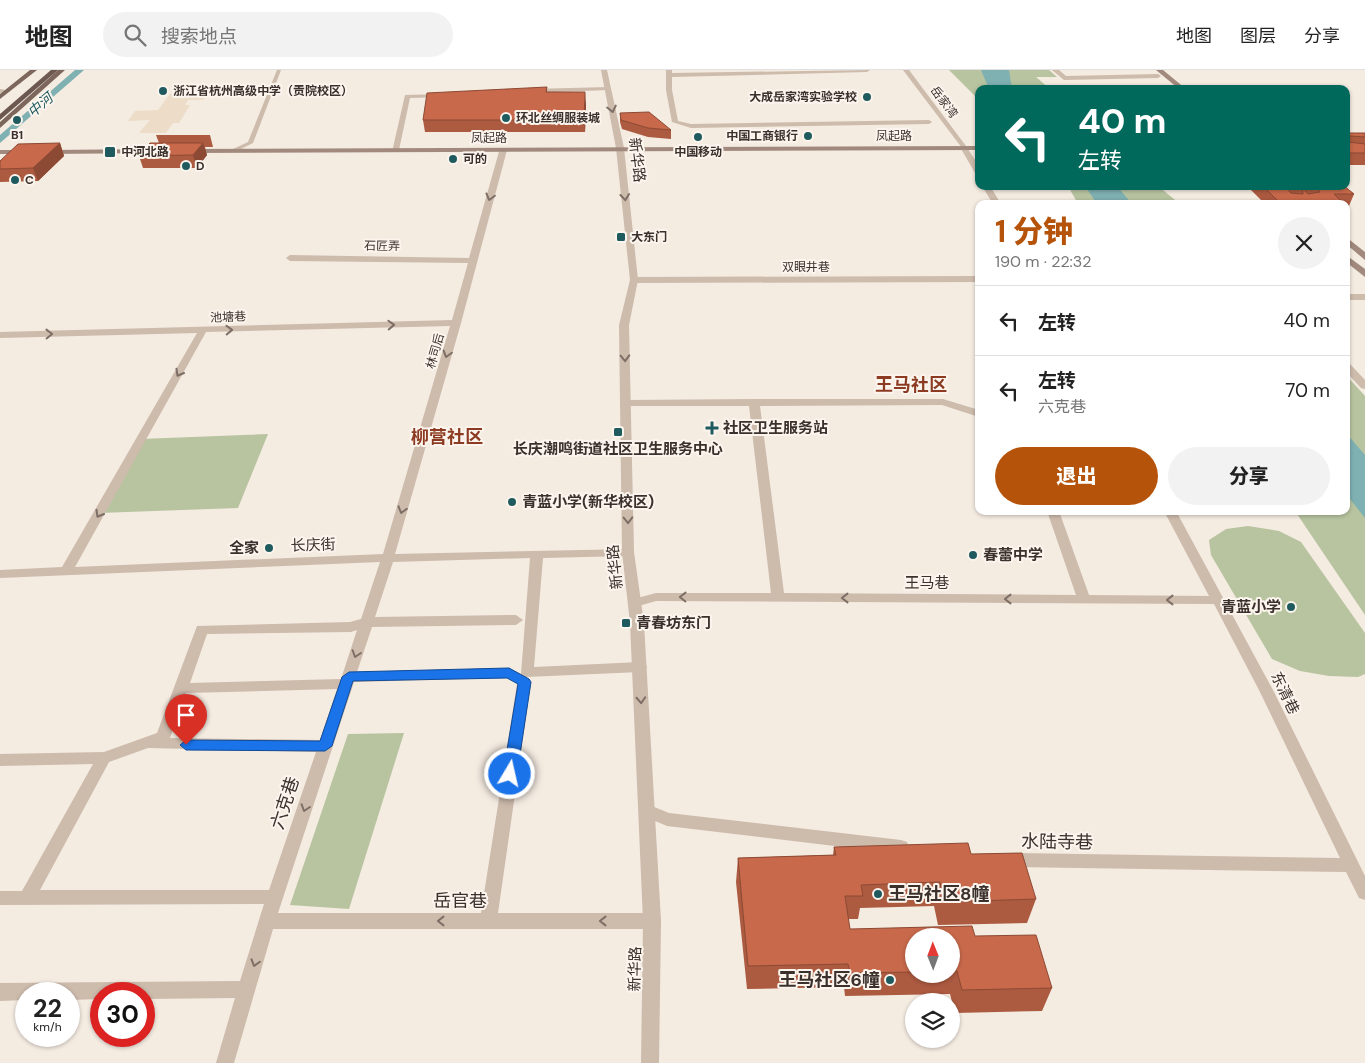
<!DOCTYPE html>
<html lang="zh">
<head>
<meta charset="utf-8">
<style>
	:root { --surface:#fff; --page:#f2f2f2; --text:#222; --muted:#767676; --line:#e0e0e0; --accent:#b45309 }
	body { margin:0; font-family:"DM Sans","Noto Sans SC",sans-serif; background:var(--page); color:var(--text); height:100vh; display:flex; flex-direction:column; font-size:19px; white-space:nowrap }
	* { box-sizing:border-box; margin:0 }
	p { font-size:16px; color:var(--muted) }
	.icon { flex:none; width:28px; height:28px; fill:none; stroke:currentColor; stroke-width:2; stroke-linecap:round; stroke-linejoin:round }
	.map { position:relative; flex:1; overflow:hidden }
	.sheet { position:absolute; left:975px; top:130px; width:375px; height:315px; display:flex; flex-direction:column; background:var(--surface); border-radius:10px; box-shadow:0 1px 4px #0004 }
	.sheet>* { flex:none }
	.hud { position:absolute; left:975px; top:15px; width:375px; height:105px; border-radius:10px; box-shadow:0 1px 4px #0004; background:#00695c; color:#fff; overflow:hidden }
	.needle { width:32px; rotate:359deg }
	.controls { position:absolute; left:905px; top:858px; display:grid; gap:10px }
	.controls a { display:grid; place-items:center; width:55px; height:55px; border-radius:50%; background:var(--surface); box-shadow:0 1px 4px #0004; font-size:25px }
	.speed { position:absolute; left:15px; top:912px; display:flex; gap:10px; font-size:25px; font-weight:700; text-align:center }
	.speed>* { display:grid; place-content:center; width:65px; height:65px; border-radius:50%; background:var(--surface); box-shadow:0 1px 4px #0004; line-height:1 }
	.speed small { font-size:12px; font-weight:400 }
	.speed .limit { border:8px solid #d22; background:#fff; color:#111 }
	.pin { position:absolute; display:grid; place-items:center; width:42px; height:42px; color:#fff; margin:-51px -21px; border-radius:50% 50% 50% 0; rotate:-45deg; box-shadow:0 0 5px #0007 }
	.pin .icon { rotate:45deg }
	.me { position:absolute; width:55px; margin:-28px; rotate:9deg; stroke-linejoin:round; filter:drop-shadow(0 0 4px #0008) }
	.turn { display:flex; align-items:center; gap:18px; height:105px; padding:0 20px; font-size:22px }
	.turn .icon { width:65px; height:65px; stroke-width:2.5 }
	.turn b { display:block; font-size:35px; line-height:42px }
	.round { display:grid; place-items:center; flex:none; width:52px; height:52px; border-radius:26px; background:var(--page) }
	.summary { display:flex; align-items:center; justify-content:space-between; height:85px; padding:0 20px }
	h1 { font-size:30px; font-weight:800; line-height:38px; color:var(--accent) }
	.cta { display:flex; gap:10px; margin-top:auto; padding:10px 20px }
	.cta a { flex:1; height:58px; border-radius:30px; background:var(--accent); color:#fff; font-size:20px; font-weight:800; line-height:58px; text-align:center }
	.cta a+a { background:var(--page); color:var(--text) }
	ul { padding:0; list-style:none }
	li { display:flex; align-items:center; gap:15px; height:70px; padding:0 20px; border-top:1px solid var(--line) }
	li div { flex:1 }
	li b { display:block; font-size:19px }
	li em { font-style:normal }
	header { display:flex; align-items:center; gap:30px; box-sizing:border-box; height:70px; padding:0 25px; background:var(--surface); border-bottom:1px solid var(--line) }
	header strong { font-size:24px }
	nav { display:flex; gap:28px; margin-inline-start:auto; font-size:18px }
	.search { width:350px; height:45px; background:var(--page); display:flex; align-items:center; gap:12px; box-sizing:border-box; padding:0 18px; border-radius:28px; color:var(--muted); font-size:19px }
	.map>svg:first-child { display:block }
</style>
</head>
<body>
<header>
<strong>地图</strong>
<div class="search"><svg class="icon" aria-label="search" viewBox="0 0 24 24"><circle cx="10" cy="10" r="6"/><path d="M15 15l6 6"/></svg>搜索地点</div>
<nav><a>地图</a><a>图层</a><a>分享</a></nav>
</header>
<div class="map">
<svg width="1365" height="993" viewBox="0 0 1365 993">
	<rect width="100%" height="100%" fill="#f4ebe1"/>
	<path fill="#b8c4a0" d="M949,0H1049L1057,7H1036L1050,19H979V30Z
		M1068,116H1158L1180,134H1078Z
		M1346,305L1365,326V545L1295,441H1346Z
		M268,364L238,438L99,443L141,369Z
		M1248,456L1279,461L1301,472L1365,563V604L1358,607L1329,606L1300,601L1272,589L1211,485L1209,470L1226,459Z
		M404,663L349,839L290,835L348,664Z"/>
	<path fill="#ecdcc8" d="M217,22L216,25H207L203,30H188L185,35H190L179,53H173L166,63H139L150,50L128,51L135,41L158,40L170,24Z"/>
	<path fill="#7fb0b2" d="M981,0H1009L1012,19H989Z
		M1085,116H1117L1132,134H1097Z
		M1346,363L1365,385V448L1346,424Z"/>
	<g fill="none" stroke-linecap="round" stroke-linejoin="round">
		<path fill="#7fb0b2" fill-rule="evenodd" d="M75,0H84L0,73V65Z"/>
		<path fill="#cdbbac" fill-rule="evenodd" d="M277,0H281L253,73L235,82H231V80L248,72Z"/>
		<path fill="#cdbbac" fill-rule="evenodd" d="M666,0H672V3L870,0L867,2L672,7V20L678,51L691,54L929,50L932,52L929,54L691,58L672,52L666,20Z
			M1052,0H1059L1066,6L1158,4L1161,6L1158,8L1064,10Z
			M610,17L608,20L530,23L527,21L530,19Z
			M0,19L11,21L0,23Z
			M445,24L443,27L410,28L399,80L392,82L405,25Z
			M964,75L966,76L979,96V105L975,103L960,77Z
			M500,78L507,80L461,253L395,484L632,479L634,482L632,485L628,486L543,488L534,597L640,592L645,593L647,597L645,601L640,602L526,607L531,612L498,843H652L658,846L661,851L658,856L652,859H273L234,993H216L235,928L144,929V924H101V929L69,930V924H26V930L0,931V913L240,911L264,834L0,835V821H22L93,694L0,696V684L104,682L157,663L197,556L350,552L361,549L380,492L0,508V500L62,497L197,263L0,268V262L452,250L468,193L290,191L286,188L290,185L469,188ZM450,256L383,484L75,497L206,262ZM530,488L521,604L509,598L357,602L372,557L516,555L523,550L516,545L375,547L393,492ZM357,560L341,609L190,613L207,564L351,562ZM507,608L517,614L481,843H278L354,612ZM337,619L320,670L170,668L186,623ZM148,678L316,682L269,820H40L109,692Z
			M982,116H990L1001,134H993Z
			M979,206V212L634,213L630,210L634,207Z
			M1346,224H1365V230H1346Z
			M1346,293L1350,294L1365,310V319L1361,318L1346,302Z
			M754,329H943L979,340V347L942,335L760,336L784,523L1076,525L1047,441H1059L1089,525L1209,526L1164,441H1176L1274,622L1365,806V830L1359,828L1346,802L1008,797L1002,795L1000,790L1002,785L1008,783L1340,788L1260,622L1214,534L656,531L635,537L630,536L629,533L630,530L656,523H771L749,336H627L622,333L627,330Z
			M647,734L669,743L901,770L907,772L909,777L907,782L901,784L667,756L641,745L639,740L641,735Z"/>
		<path fill="#cdbbac" fill-rule="evenodd" d="M601,0H607L624,78L638,210L629,255L634,482L644,553L661,851L659,993H641L643,851L630,553L622,482L619,255L630,210L616,78Z
			M903,0H909L966,76V78H962Z"/>
		<path fill="#a18a7d" fill-rule="evenodd" d="M1156,0H1163L1186,19H1179Z
			M979,76V80L189,83L185,81L189,79Z
			M159,79L163,81L162,83L46,84L42,82L46,80Z
			M0,80H26L30,82L26,84H0Z
			M1346,167L1365,182V190L1346,174Z
			M1346,185L1365,199V207L1346,192Z"/>
		<path fill="#7d675c" fill-rule="evenodd" d="M30,0H37L0,29V24Z
			M58,0H65L0,58V52Z"/>
		<path fill="#6c584f" fill-rule="evenodd" d="M51,0H58L0,50V44Z"/>
	</g>
	<path fill="#ac5a40" fill-rule="evenodd" d="M547,17V22L586,34L585,62H425L423,50Z
		M620,43L671,60V69L648,67L622,59L620,52Z
		M1346,61L1348,63H1365V95H1346Z
		M156,65H210L213,77H205L207,85L197,98H143L139,86L159,73Z
		M60,73L64,86L38,111L0,112V91Z
		M1247,116H1344L1354,124L1349,136H1347L1348,137L1346,142V134H1265Z
		M834,777L971,784L1036,829L1027,853L938,855L934,836L860,838L858,849H848L850,859L975,866L1052,918L1042,941L955,943L950,924L845,926L844,917L747,919L736,812L738,788L833,785ZM914,866H951V904H914Z"/>
	<path fill="#8c4a34" d="M585,22L586,34L585,62L584,50Z
		M60,73L64,86L38,111L33,98Z
		M203,73L207,85L197,98L193,85Z"/>
	<path fill="#c8694b" stroke="#8c4a34" d="M547,17L546,22H585L584,50H423L427,23Z
		M649,42L671,60L648,58L621,50L620,43Z
		M1346,61L1348,63H1365V67L1350,66L1348,72L1365,74V83H1346Z
		M60,73L33,98L0,99V91L18,74Z
		M150,73H203L193,85L139,86Z
		M1263,116H1285L1291,123L1303,124V121L1298,116H1301L1308,124L1320,122L1315,116H1344L1354,124H1334L1344,134H1281Z
		M968,773L971,784L1022,783L1036,829L944,832L940,812L861,815L863,826H845L850,859L972,856L975,866L1036,865L1052,918L962,920L957,901H951V866H914V902L850,903L848,894L748,896L738,788L836,785L834,777Z"/>
	<defs><path id="oneway-chevron" d="M-2-3.5L2.5 0L-2 3.5" fill="none" stroke-width="1.6" stroke-linecap="round" stroke-linejoin="round" transform="scale(1.25)"/></defs>
	<g stroke="#7d6f65">
		<use href="#oneway-chevron" transform="translate(612 39) rotate(78)"/>
		<use href="#oneway-chevron" transform="translate(490 127) rotate(105)"/>
		<use href="#oneway-chevron" transform="translate(625 127) rotate(84)"/>
		<use href="#oneway-chevron" transform="translate(391 255) rotate(-2)"/>
		<use href="#oneway-chevron" transform="translate(229 260) rotate(-2)"/>
		<use href="#oneway-chevron" transform="translate(49 264) rotate(-1)"/>
		<use href="#oneway-chevron" transform="translate(447 284) rotate(106)"/>
		<use href="#oneway-chevron" transform="translate(625 288) rotate(88)"/>
		<use href="#oneway-chevron" transform="translate(179 303) rotate(120)"/>
		<use href="#oneway-chevron" transform="translate(402 440) rotate(106)"/>
		<use href="#oneway-chevron" transform="translate(99 444) rotate(120)"/>
		<use href="#oneway-chevron" transform="translate(628 450) rotate(89)"/>
		<use href="#oneway-chevron" transform="translate(683 527) rotate(-179)"/>
		<use href="#oneway-chevron" transform="translate(845 528) rotate(-180)"/>
		<use href="#oneway-chevron" transform="translate(1008 529) rotate(-180)"/>
		<use href="#oneway-chevron" transform="translate(1170 530) rotate(-180)"/>
		<use href="#oneway-chevron" transform="translate(356 584) rotate(108)"/>
		<use href="#oneway-chevron" transform="translate(641 630) rotate(87)"/>
		<use href="#oneway-chevron" transform="translate(305 738) rotate(108)"/>
		<use href="#oneway-chevron" transform="translate(441 851) rotate(-180)"/>
		<use href="#oneway-chevron" transform="translate(603 851) rotate(-180)"/>
		<use href="#oneway-chevron" transform="translate(255 893) rotate(106)"/>
	</g>
	<path fill="#1a73e8" stroke="#114b97" d="M509,598L529,609L531,612L517,704L515,708H505L503,704L518,614L507,608L353,611L332,676L325,681L186,680L180,675L186,670L320,671L342,607L349,602Z"/>
	<g fill="#1f5a5e" stroke="#fbf5ee" stroke-width="2">
		<circle cx="163" cy="21" r="5"/>
		<circle cx="867" cy="27" r="5"/>
		<circle cx="506" cy="48" r="5"/>
		<circle cx="17" cy="50" r="5"/>
		<circle cx="808" cy="66" r="5"/>
		<circle cx="698" cy="67" r="5"/>
		<rect x="104" y="76" width="12" height="12" rx="2.5"/>
		<circle cx="453" cy="89" r="5"/>
		<circle cx="186" cy="96" r="5"/>
		<circle cx="15" cy="110" r="5"/>
		<rect x="616" y="162" width="10" height="10" rx="2.5"/>
		<path d="M709.5 350.5h5v5h5v5h-5v5h-5v-5h-5v-5h5z"/>
		<rect x="613" y="357" width="10" height="10" rx="2.5"/>
		<circle cx="512" cy="432" r="5"/>
		<circle cx="269" cy="478" r="5"/>
		<circle cx="973" cy="485" r="5"/>
		<circle cx="1291" cy="537" r="5"/>
		<rect x="621" y="548" width="10" height="10" rx="2.5"/>
		<circle cx="878" cy="824" r="5"/>
		<circle cx="890" cy="910" r="5"/>
	</g>
	<g text-anchor="middle" stroke-width="4" stroke-linejoin="round" paint-order="stroke">
		<g font-size="12" font-weight="bold" fill="#3b302b" stroke="#fbf5ee" text-anchor="start">
			<text x="173" y="25">浙江省杭州高级中学（贡院校区）</text>
			<text x="857" y="31" text-anchor="end">大成岳家湾实验学校</text>
			<text x="516" y="52">环北丝绸服装城</text>
			<text x="17" y="69" text-anchor="middle">B1</text>
			<text x="798" y="70" text-anchor="end">中国工商银行</text>
			<text x="121" y="86">中河北路</text>
			<text x="698" y="86" text-anchor="middle">中国移动</text>
			<text x="463" y="93">可的</text>
			<text x="196" y="100">D</text>
			<text x="25" y="114">C</text>
			<text x="631" y="171">大东门</text>
		</g>
		<g font-size="12" fill="#3b302b" stroke="#fbf5ee">
			<text transform="translate(944 32) rotate(53)" y="4">岳家湾</text>
			<text x="894" y="70">凤起路</text>
			<text x="489" y="72">凤起路</text>
			<text transform="translate(382 176) rotate(1)" y="4">石匠弄</text>
			<text x="806" y="201">双眼井巷</text>
			<text transform="translate(228 247) rotate(-2)" y="4">池塘巷</text>
			<text transform="translate(435 281) rotate(-74)" y="4">林司后</text>
		</g>
		<g font-size="14" font-style="italic" fill="#1f5a5e" stroke="#fbf5ee">
			<text transform="translate(40 35) rotate(-41)" y="5">中河</text>
		</g>
		<g font-size="15" fill="#3b302b" stroke="#fbf5ee">
			<text transform="translate(637 90) rotate(83)" y="5">新华路</text>
			<text transform="translate(313 475) rotate(-2)" y="5">长庆街</text>
			<text transform="translate(615 497) rotate(-96)" y="5">新华路</text>
			<text x="927" y="518">王马巷</text>
			<text transform="translate(1285 623) rotate(64)" y="5">东清巷</text>
			<text transform="translate(635 899) rotate(-89)" y="5">新华路</text>
		</g>
		<g font-size="15" font-weight="bold" fill="#3b302b" stroke="#fbf5ee" text-anchor="start">
			<text x="723" y="363">社区卫生服务站</text>
			<text x="618" y="384" text-anchor="middle">长庆潮鸣街道社区卫生服务中心</text>
			<text x="522" y="437">青蓝小学(新华校区)</text>
			<text x="259" y="483" text-anchor="end">全家</text>
			<text x="983" y="490">春蕾中学</text>
			<text x="1281" y="542" text-anchor="end">青蓝小学</text>
			<text x="636" y="558">青春坊东门</text>
		</g>
		<g font-size="18" font-weight="bold" fill="#8c3b22" stroke="#fbf5ee">
			<text x="911" y="321">王马社区</text>
			<text x="447" y="373">柳营社区</text>
		</g>
		<g font-size="18" fill="#3b302b" stroke="#fbf5ee">
			<text transform="translate(285 733) rotate(-72)" y="6">六克巷</text>
			<text transform="translate(1057 772) rotate(1)" y="6">水陆寺巷</text>
			<text x="460" y="837">岳官巷</text>
		</g>
		<g font-size="18" font-weight="bold" fill="#3b302b" stroke="#fbf5ee" text-anchor="start">
			<text x="888" y="830">王马社区8幢</text>
			<text x="880" y="916" text-anchor="end">王马社区6幢</text>
		</g>
	</g>
</svg>
<div class="controls">
<a><svg class="needle" viewBox="-14 -14 28 28"><path d="M0-13l5 13h-10z" fill="#e53935"/><path d="M0 13l5-13h-10z" fill="#767676"/></svg></a>
<a><svg class="icon" aria-label="layers" viewBox="0 0 24 24"><path d="M12 4l9 5-9 5-9-5zM3 14l9 5 9-5"/></svg></a>
</div>
<div class="speed"><div>22<small>km/h</small></div><div class="limit">30</div></div>
<div class="pin" style="left:186px;top:675px;background:#d93025"><svg class="icon" aria-label="arrive" viewBox="0 0 24 24"><path d="M6 21V4h12l-3 4 3 4H6"/></svg></div>
<svg class="me" style="left:510px;top:704px" viewBox="-20 -20 40 40"><circle r="17" fill="#1a73e8" stroke="#fff" stroke-width="3"/><path d="M0-11L8 9 0 5-8 9z" fill="#fff"/></svg>
<div class="hud">
<div class="turn"><svg class="icon" aria-label="left" viewBox="0 0 24 24"><path d="M17 20v-9H6M10 6l-5 5 5 5"/></svg><div><b>40 m</b>左转</div></div>
</div>
<section class="sheet">
<div class="summary"><div><h1>1 分钟</h1><p>190 m · 22:32</p></div><a class="round"><svg class="icon" aria-label="close" viewBox="0 0 24 24"><path d="M6 6l12 12M18 6L6 18"/></svg></a></div>
<ul>
<li><svg class="icon" aria-label="left" viewBox="0 0 24 24"><path d="M17 20v-9H6M10 6l-5 5 5 5"/></svg><div><b>左转</b></div><em>40 m</em></li>
<li><svg class="icon" aria-label="left" viewBox="0 0 24 24"><path d="M17 20v-9H6M10 6l-5 5 5 5"/></svg><div><b>左转</b><p>六克巷</p></div><em>70 m</em></li>
</ul>
<div class="cta"><a>退出</a><a>分享</a></div>
</section>
</div>
</body>
</html>
